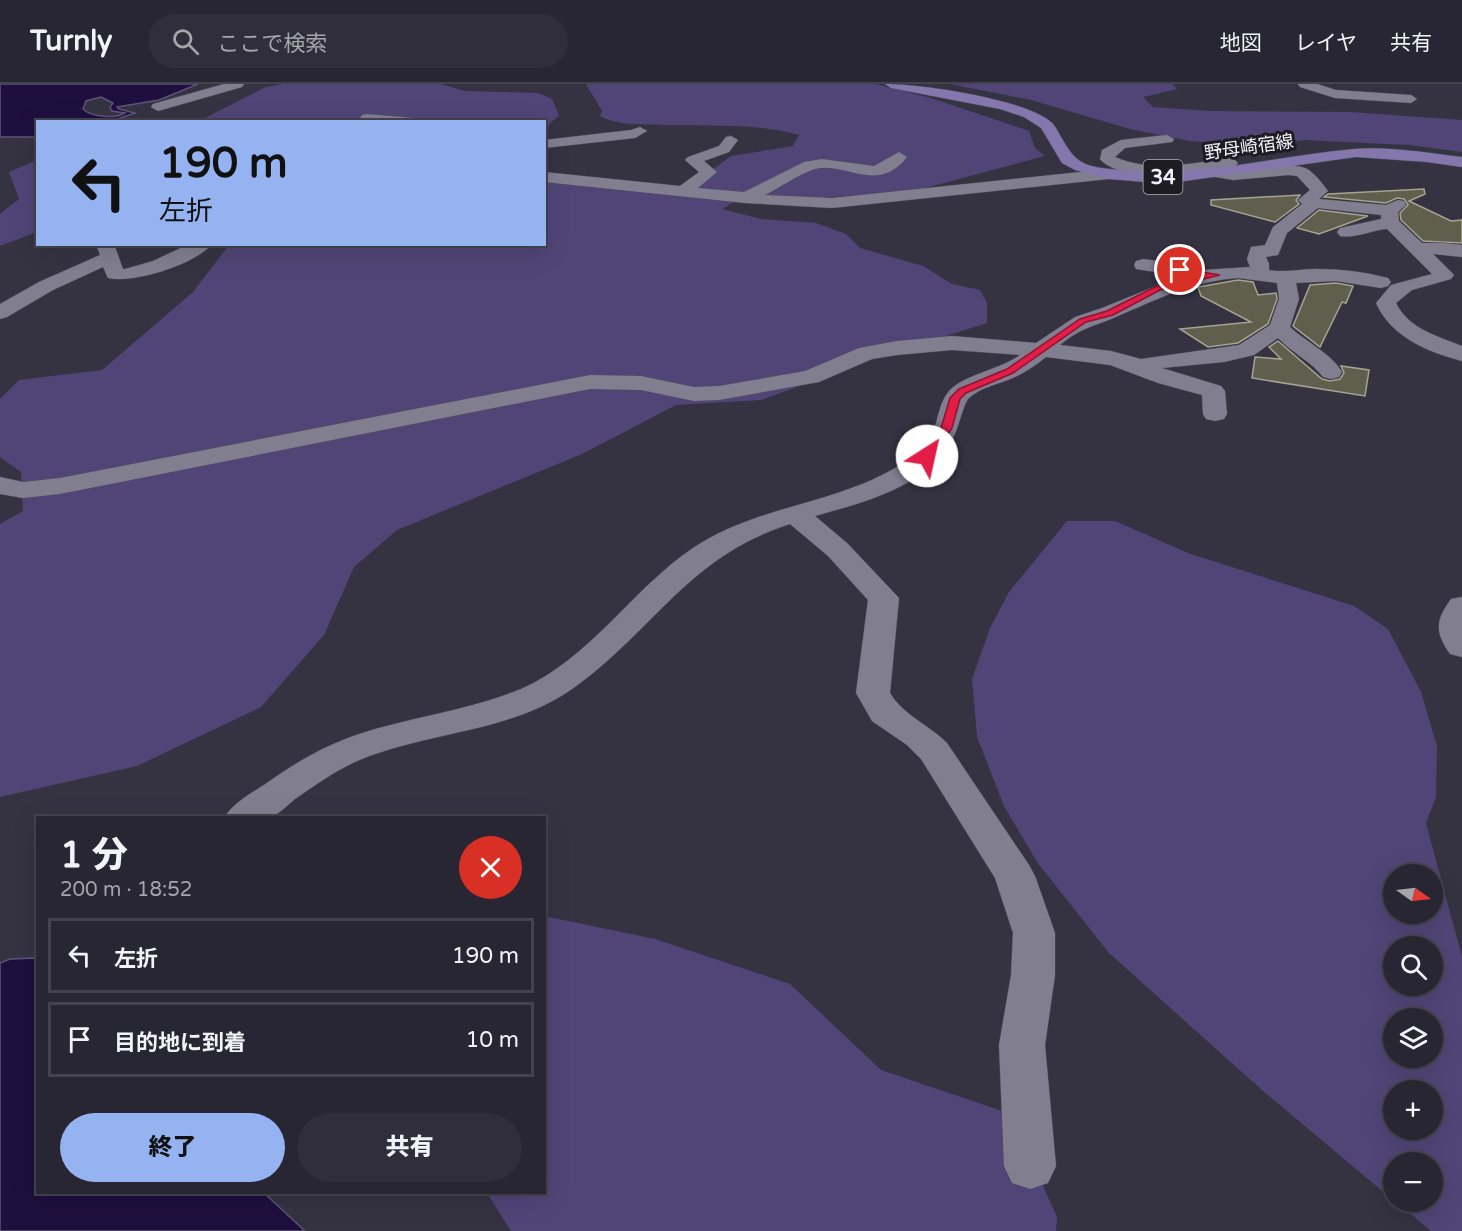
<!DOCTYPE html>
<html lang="ja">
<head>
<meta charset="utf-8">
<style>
	:root { --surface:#282632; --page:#302e3a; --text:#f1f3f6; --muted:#a5a5ac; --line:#44434d; --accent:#95b2f1 }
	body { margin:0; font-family:"Varela Round","Noto Sans JP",sans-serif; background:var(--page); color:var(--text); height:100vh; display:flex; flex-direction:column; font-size:22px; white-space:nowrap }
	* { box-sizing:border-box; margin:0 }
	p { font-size:20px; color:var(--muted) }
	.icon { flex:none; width:33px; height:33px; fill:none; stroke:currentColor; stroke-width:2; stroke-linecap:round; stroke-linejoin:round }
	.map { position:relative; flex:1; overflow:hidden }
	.panel { position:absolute; left:36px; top:732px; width:510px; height:378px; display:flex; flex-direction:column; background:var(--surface); border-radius:0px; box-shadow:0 6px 24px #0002,0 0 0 2px var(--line) }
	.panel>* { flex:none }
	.guide { position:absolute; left:36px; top:36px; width:510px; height:126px; border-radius:0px; box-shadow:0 6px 24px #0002,0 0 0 2px var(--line); background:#95b2f1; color:#111; overflow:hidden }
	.needle { width:39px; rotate:104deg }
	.tools { position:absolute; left:1383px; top:780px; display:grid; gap:12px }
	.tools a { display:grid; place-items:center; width:60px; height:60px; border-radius:50%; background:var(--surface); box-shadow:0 6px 24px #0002,0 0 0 2px var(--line); font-size:30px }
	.pin { position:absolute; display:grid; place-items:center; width:51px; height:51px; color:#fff; margin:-26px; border:3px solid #fff; border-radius:50%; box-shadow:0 2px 6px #0007 }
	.me { position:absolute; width:66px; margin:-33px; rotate:35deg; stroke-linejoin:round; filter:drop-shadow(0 0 4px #0008) }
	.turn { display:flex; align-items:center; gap:21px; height:126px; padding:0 24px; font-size:27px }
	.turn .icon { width:78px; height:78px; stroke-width:2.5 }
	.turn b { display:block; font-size:42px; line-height:51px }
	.round { display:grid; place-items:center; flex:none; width:63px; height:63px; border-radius:32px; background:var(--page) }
	.summary { display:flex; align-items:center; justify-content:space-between; height:102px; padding:0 24px }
	h1 { font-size:36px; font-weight:800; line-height:45px }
	.button { display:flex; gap:12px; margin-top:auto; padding:12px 24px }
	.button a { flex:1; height:69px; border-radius:36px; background:var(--accent); color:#111; font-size:24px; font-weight:800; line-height:69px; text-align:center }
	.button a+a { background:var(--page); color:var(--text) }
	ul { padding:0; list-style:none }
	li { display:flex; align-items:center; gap:18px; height:75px; margin:0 12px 9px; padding:0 12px; border:3px solid var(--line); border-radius:0px }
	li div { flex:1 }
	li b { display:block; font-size:22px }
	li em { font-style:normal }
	header { display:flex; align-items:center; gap:36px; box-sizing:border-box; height:84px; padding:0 30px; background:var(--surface); border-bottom:2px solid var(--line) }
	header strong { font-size:28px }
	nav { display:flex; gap:33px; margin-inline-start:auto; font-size:21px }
	.search { width:420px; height:54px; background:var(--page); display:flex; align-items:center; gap:15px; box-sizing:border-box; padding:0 21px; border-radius:33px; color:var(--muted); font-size:22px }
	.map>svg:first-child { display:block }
</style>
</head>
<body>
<header>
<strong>Turnly</strong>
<div class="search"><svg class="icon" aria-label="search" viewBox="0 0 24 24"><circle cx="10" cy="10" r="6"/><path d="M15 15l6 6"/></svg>ここで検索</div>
<nav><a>地図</a><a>レイヤ</a><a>共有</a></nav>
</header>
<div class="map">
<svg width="1462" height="1147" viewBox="0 0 1462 1147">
	<rect width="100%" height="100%" fill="#353342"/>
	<path fill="#504576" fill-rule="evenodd" d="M282,0H441L465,7L538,9L552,15L559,32L550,39L545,50L544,38H197L266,3Z
		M586,0H875L931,14L1029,47L1035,64L1045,72L914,107L834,113L737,116L722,125L761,135L816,139L846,150L860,164L923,182L952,200L980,206L987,219V239L864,278L761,316L676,321L582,370L397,446L354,483L324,551L261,623L137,682L0,713V440L23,427L21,388L0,373V315L19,296L102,286L193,208L229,161L544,160L545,95L689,103L731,72L793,62L799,51C757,39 709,42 664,41C645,40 617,42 600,32L602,27Z
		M950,0H1172L1177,5L1143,13L1153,23L1210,27L1350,28L1462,36V68L1409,61L1304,56L1264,62L1190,57L1130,45L1031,16Z
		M37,76V148L0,162V130L19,115L9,88Z
		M1067,437H1115L1188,469L1354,522L1388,545L1421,608L1437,662L1436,713L1426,739L1462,873V1147H1431L1396,1118H1432V1078H1394L1393,1116L1263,1007L1109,869L1037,778L1004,722L977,653L972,595L990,544L1009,508ZM1432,790V830H1394V790ZM1432,862V902H1394V862ZM1432,934V974H1394V934ZM1432,1006V1046H1394V1006Z
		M544,832L655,855L790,900L881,986L1011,1030L1057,1133L1056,1147H511L487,1109L544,1108Z"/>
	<path fill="#1e0f3e" stroke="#5e5377" stroke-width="1.5" fill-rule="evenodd" d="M0,0H198L159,16L117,23L119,25L135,29L111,37L38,38L37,53H0ZM101,13L113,19L110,23L112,27L125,29C115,35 91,33 83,25L86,17Z
		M37,874L38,1108L264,1109L305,1147H0V879L10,875Z"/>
	<path fill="#605e4d" stroke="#a6a491" stroke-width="1.5" d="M1424,105L1425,110L1409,117L1451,137L1462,136V159L1423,157L1401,136L1400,129L1408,121L1404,115L1397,114L1386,119L1324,113L1328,110Z
		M1300,111L1296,116L1299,120L1275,138L1211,121V116Z
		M1319,126L1368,132L1319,150L1297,144Z
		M1238,196L1253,198L1258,211L1276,209L1277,215L1268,240L1238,259L1208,263L1180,245L1251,238L1201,212L1198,203Z
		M1336,199L1353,202L1346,219L1342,218L1320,263L1293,242L1310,201Z
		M1278,257L1322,295L1330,297L1340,295L1344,289L1341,282L1369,286L1365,312L1252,294L1255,273L1281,275L1269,263Z"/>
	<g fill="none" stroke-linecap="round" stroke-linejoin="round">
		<g stroke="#514e5b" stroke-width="1">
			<path id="minor" d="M224,0H244L242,3L158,27L151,23L153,20Z
				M1298,0H1317L1336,6L1411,11L1417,15L1411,19L1335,14L1300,3Z
				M367,30L414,34L421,38L362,37L360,34L362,31Z
				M640,43L647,47L635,54L544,64V56L631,46Z
				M1167,51L1174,55L1172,58L1125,64L1115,73C1151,89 1193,79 1230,74L1235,76L1238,79L1235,82L1221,85C1247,88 1279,75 1305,84C1313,87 1323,100 1328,107L1319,115L1386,121L1398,116L1404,117L1406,121L1398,128L1399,137L1422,159H1444L1462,161V173L1433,170L1454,191L1451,195L1412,206L1396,219C1409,245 1437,252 1462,262V277C1428,268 1391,253 1376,219L1391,201L1432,190L1387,145C1372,146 1354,155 1340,152L1337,148L1340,144L1381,135V131L1318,124L1287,149L1278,171L1266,173L1269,180V186C1286,189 1300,185 1317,185C1341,185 1365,188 1388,194L1391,198L1388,202L1381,204L1336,197L1296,199L1299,215L1290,243C1306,258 1332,270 1342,288L1339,293L1331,295L1323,293C1312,278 1291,268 1278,254L1254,271L1224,278L1162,284L1221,302L1225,307L1227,330L1224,335L1215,337L1206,335L1203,330L1202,311L1158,299L1110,281L1046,273C1036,281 1026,288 1015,293C1000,300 981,303 969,314C963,320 958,348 950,360C920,405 864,418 815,432L848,460L899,514L890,609C903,631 929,641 947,659L1029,781L1035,792L1055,849V891L1045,961L1056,1082L1048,1099L1030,1105L1012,1099L1004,1082L999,961L1011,891L1013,849L995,794L921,675L907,661L872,637L856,609L868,516L828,472L790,440C689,472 655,545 575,603C512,649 427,647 357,677C335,687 315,701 295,715C288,721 278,731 269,734C256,737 238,734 224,734C233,719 250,710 264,701C293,680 322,663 356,651C410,633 468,627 521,605C590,575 632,505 693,464C757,421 836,421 900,381C914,372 929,358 935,342C939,330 940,318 949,307C963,291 1001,285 1020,271L952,266L897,271L872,275L819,298L719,316L694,317L641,306L590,305L60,410L23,414L0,410V393L23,398L60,394L590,291L641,292L694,303L719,302L805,287L859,264L897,257L952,252L1036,259L1075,233L1102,224L1181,192L1136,185L1134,181L1136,177L1143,175L1195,182L1203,186L1250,183L1247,175L1251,163L1265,161L1273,143L1302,120L1298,116L1310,106L1297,92L1288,91L1233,96L1204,91L1202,87C1176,90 1119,97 1100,75L1102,66L1121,56ZM1238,194L1277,199L1279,215L1270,241L1239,261L1141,275L1111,267L1060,261C1082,243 1093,243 1118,232C1158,215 1193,197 1238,194Z
				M731,52L738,56L729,68L704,77L717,88L698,104L744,108L804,78L822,75L874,82L899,68L907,73C878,111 845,77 815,85C799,90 781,103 765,111L832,114L1109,85L1117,90L1109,95L832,124L745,119L544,98V88L680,102L699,88L685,76L688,73L719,62L726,53Z
				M96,160H114L123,185H125L153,177L189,160H212C196,180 133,200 108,194L103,183L53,206L7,233L0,235V220L39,198L100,171Z
				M1462,513V573L1450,570C1435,548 1435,537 1451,515Z"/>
		</g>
		<g stroke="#514e5b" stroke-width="1">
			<path id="major" d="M885,0C920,0 1025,15 1051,38C1055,41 1058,48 1061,53C1075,77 1081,82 1110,85C1192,96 1273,72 1354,65C1387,62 1428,69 1462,73V83L1427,78L1356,73L1185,97L1145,98L1109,95L1075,86L1062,79L1041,44L1024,33L1000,25L891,4Z"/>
		</g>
		<use href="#minor" fill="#817e90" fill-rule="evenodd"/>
		<use href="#major" fill="#8377ae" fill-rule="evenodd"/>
	</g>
	<path fill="#e11d48" stroke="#92132f" stroke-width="1.5" d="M1177,184L1220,191L1160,206L1113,231L1086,238L1013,289L966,309L960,315L952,344L931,375H923L922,372L941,344L950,314L959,305L1007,285L1080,235L1107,227L1155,203L1203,191L1177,188Z"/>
	<g text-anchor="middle" stroke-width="6" stroke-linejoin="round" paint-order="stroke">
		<g font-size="18" fill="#f4f3fd" stroke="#1d1c23">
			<text transform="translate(1249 63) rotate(-8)" y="6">野母崎宿線</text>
		</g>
		<rect fill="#1d1c23" stroke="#b4b2bc" stroke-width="1.5" x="1143.5" y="76" width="39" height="34" rx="4.5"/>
		<g font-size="20" font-weight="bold" fill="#f4f3fd">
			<text x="1163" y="100">34</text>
		</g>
	</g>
</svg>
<div class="tools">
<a><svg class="needle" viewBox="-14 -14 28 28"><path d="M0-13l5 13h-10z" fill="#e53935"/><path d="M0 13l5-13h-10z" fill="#a5a5ac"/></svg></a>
<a><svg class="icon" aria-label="search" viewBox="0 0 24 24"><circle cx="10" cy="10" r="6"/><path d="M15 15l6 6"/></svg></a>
<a><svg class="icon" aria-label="layers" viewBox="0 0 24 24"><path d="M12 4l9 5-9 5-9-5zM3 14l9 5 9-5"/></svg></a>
<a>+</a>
<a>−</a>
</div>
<div class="pin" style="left:1180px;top:186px;background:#d93025"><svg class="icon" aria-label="arrive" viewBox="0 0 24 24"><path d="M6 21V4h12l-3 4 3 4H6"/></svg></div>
<svg class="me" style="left:927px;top:372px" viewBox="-20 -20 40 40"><circle r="19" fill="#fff"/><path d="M0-13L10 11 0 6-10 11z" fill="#e11d48"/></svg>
<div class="guide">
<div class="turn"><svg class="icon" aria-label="left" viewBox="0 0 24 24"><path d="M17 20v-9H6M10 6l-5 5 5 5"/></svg><div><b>190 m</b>左折</div></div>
</div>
<section class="panel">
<div class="summary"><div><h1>1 分</h1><p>200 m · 18:52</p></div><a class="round" style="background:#d93025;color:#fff"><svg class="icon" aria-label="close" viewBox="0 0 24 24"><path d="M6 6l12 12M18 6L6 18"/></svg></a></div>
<ul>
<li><svg class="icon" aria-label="left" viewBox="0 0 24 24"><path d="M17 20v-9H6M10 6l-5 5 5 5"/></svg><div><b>左折</b></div><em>190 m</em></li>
<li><svg class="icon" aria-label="arrive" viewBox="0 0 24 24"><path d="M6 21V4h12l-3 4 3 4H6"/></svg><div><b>目的地に到着</b></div><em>10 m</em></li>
</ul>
<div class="button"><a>終了</a><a>共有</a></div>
</section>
</div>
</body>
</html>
